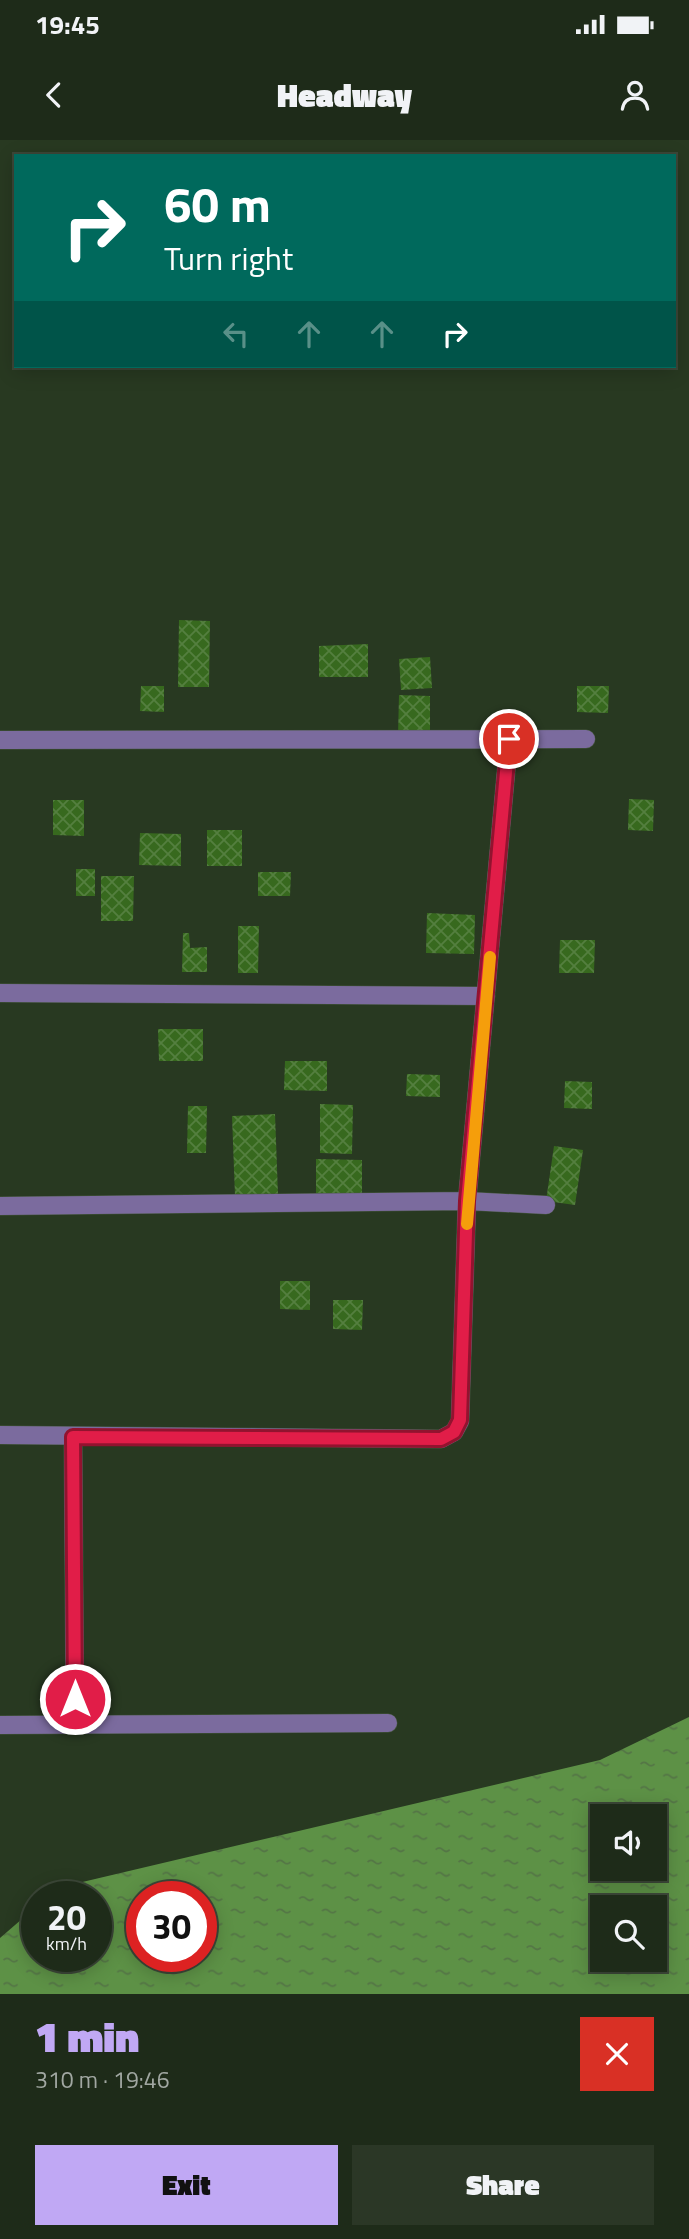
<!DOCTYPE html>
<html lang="en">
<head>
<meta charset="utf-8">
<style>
	:root { --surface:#1e2b19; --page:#2b3726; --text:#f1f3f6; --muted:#a1a7a2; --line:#3c4738; --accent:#c0a8f4 }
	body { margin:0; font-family:"Titillium Web",sans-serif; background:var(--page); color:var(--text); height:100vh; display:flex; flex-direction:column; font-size:26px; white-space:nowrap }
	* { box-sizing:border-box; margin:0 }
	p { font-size:23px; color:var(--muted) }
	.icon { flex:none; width:38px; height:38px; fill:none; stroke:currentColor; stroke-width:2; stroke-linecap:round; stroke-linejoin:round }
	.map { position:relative; height:1854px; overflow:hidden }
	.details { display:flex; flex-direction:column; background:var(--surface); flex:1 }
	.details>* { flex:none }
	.top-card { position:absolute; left:14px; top:14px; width:662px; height:214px; border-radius:0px; box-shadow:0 4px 18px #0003,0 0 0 2px var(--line); background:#00695c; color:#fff; overflow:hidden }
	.controls { position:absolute; left:590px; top:1664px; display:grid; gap:14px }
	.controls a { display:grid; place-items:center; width:77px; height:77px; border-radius:0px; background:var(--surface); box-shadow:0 4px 18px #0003,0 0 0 2px var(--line); font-size:35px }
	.speed { position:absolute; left:21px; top:1741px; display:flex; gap:14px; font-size:35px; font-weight:700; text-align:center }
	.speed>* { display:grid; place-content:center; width:91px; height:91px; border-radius:50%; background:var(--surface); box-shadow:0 4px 18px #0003,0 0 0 2px var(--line); line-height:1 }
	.speed small { font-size:18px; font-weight:400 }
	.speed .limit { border:10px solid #d22; background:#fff; color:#111 }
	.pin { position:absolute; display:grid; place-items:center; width:60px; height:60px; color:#fff; margin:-30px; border:4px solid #fff; border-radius:50%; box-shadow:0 2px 7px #0007 }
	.me { position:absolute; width:77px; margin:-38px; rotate:0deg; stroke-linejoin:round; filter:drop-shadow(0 0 5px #0008) }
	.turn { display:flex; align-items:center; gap:24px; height:147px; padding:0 35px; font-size:32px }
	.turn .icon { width:91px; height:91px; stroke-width:2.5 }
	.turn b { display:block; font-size:49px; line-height:60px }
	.lanes { display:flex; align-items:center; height:66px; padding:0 35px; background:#0003; justify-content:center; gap:35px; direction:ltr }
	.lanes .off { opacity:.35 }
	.round { display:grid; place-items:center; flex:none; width:74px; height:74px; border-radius:0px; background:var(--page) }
	.head { display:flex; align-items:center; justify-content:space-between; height:119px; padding:0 35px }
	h1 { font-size:42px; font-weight:800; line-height:52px; color:var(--accent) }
	.primary-button { display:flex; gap:14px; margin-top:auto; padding:14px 35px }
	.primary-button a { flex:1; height:80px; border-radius:0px; background:var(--accent); color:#111; font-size:28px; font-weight:800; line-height:80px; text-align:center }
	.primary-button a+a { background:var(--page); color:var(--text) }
	.status { display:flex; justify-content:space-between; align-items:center; height:49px; padding:0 35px; background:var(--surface); direction:ltr }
	.status svg { height:19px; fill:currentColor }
	header { display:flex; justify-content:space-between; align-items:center; height:91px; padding:0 35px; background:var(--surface); font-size:32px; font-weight:800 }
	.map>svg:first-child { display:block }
</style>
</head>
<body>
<div class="status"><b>19:45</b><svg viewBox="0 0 49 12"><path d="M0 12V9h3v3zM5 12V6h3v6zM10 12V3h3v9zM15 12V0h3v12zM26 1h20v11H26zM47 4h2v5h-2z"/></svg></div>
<header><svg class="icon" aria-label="back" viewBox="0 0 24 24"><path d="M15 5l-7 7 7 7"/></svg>Headway<svg class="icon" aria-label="person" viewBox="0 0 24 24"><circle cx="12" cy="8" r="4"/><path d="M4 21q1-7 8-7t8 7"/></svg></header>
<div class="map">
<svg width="689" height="1854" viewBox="0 0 689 1854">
	<defs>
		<pattern id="water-ripples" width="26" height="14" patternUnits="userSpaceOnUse" patternTransform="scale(1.75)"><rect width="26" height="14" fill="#5d9146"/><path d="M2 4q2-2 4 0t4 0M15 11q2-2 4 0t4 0" fill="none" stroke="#547546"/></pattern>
		<pattern id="building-cross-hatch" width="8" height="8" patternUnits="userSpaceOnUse" patternTransform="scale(1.75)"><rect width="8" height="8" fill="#37691e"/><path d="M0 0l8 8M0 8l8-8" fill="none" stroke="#547f3f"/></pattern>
	</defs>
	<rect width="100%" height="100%" fill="#283921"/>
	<path fill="url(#water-ripples)" fill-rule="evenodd" d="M689,1577V1854H0V1798L37,1766V1816H96V1757H47L57,1748L600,1620ZM602,1676H654V1729H602ZM142,1757H201V1816H142ZM602,1768H654V1820H602Z"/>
	<path fill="url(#building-cross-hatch)" d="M179,480L210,481L209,547H178Z
		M368,504V537H319V506Z
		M430,517L432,548L401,550L399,519Z
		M141,546H164V572L140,571Z
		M577,546H609L608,573L577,572Z
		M399,555L430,556V597L398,596Z
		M629,659L654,660L653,691L628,690Z
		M53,660H84V696L53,695Z
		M207,690H242V726H207Z
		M140,693L181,694V726L139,725Z
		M76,729H95V756H76Z
		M258,732H291L290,756H258Z
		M101,736H134L133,781H101Z
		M427,773L475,775L474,814L426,813Z
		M238,786H259L258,833H238Z
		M183,793H189L190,808L207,807V832H182Z
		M560,800H595L594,833H559Z
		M158,889H203V921H159Z
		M285,921H327V951L284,950Z
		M407,934L440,935V957L406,956Z
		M565,941L592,942V969L564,968Z
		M320,964L353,965L352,1014L320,1013Z
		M188,966H207L206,1013H187Z
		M275,974L278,1055L235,1056L232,976Z
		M554,1006L583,1010L575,1065L546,1061Z
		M316,1019L362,1020V1055H316Z
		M280,1141H310V1170L280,1169Z
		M333,1160H363L362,1190L333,1189Z"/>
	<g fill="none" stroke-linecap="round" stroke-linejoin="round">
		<g stroke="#475741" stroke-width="19">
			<path id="minor" d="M0,600L586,599
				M0,853L486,856
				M0,1066L467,1061L546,1065
				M0,1295L441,1299L454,1292L460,1281L467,1061L509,599
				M73,1297L75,1585
				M0,1585L388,1583"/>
		</g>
		<use href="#minor" stroke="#7b6b9e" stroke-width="18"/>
	</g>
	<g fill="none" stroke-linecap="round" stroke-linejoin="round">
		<g stroke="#92132f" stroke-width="18">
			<path id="route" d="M75,1559L73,1297L441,1299L454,1292L460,1280L467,1061L509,599"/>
		</g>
		<use href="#route" stroke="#e11d48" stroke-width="12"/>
		<path stroke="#f59e0b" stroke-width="12" d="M467,1084L490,817"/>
	</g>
</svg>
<div class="controls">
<a><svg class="icon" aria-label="sound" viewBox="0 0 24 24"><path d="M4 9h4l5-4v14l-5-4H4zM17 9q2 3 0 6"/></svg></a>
<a><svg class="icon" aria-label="search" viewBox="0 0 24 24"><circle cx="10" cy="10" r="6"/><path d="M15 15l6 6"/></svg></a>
</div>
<div class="speed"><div>20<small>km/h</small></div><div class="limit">30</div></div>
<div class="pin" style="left:509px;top:599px;background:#d93025"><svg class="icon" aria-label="arrive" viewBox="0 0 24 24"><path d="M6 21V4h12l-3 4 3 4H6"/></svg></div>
<svg class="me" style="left:75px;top:1559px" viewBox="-20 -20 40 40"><circle r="17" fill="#e11d48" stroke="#fff" stroke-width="3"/><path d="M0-11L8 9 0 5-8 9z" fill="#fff"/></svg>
<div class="top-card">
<div class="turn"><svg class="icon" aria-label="right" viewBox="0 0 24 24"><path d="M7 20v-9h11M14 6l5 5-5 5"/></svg><div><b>60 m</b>Turn right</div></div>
<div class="lanes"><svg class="icon off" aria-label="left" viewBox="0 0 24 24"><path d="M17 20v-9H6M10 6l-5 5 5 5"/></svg><svg class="icon off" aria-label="ahead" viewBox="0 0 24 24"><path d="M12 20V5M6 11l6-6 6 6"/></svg><svg class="icon off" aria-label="ahead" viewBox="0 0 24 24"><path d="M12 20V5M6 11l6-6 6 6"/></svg><svg class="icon" aria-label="right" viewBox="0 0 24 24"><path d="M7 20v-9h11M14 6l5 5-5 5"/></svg></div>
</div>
</div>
<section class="details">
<div class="head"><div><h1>1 min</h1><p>310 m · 19:46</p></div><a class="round" style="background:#d93025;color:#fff"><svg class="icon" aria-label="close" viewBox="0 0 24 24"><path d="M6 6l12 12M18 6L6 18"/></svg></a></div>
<div class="primary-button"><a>Exit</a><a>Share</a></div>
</section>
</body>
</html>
